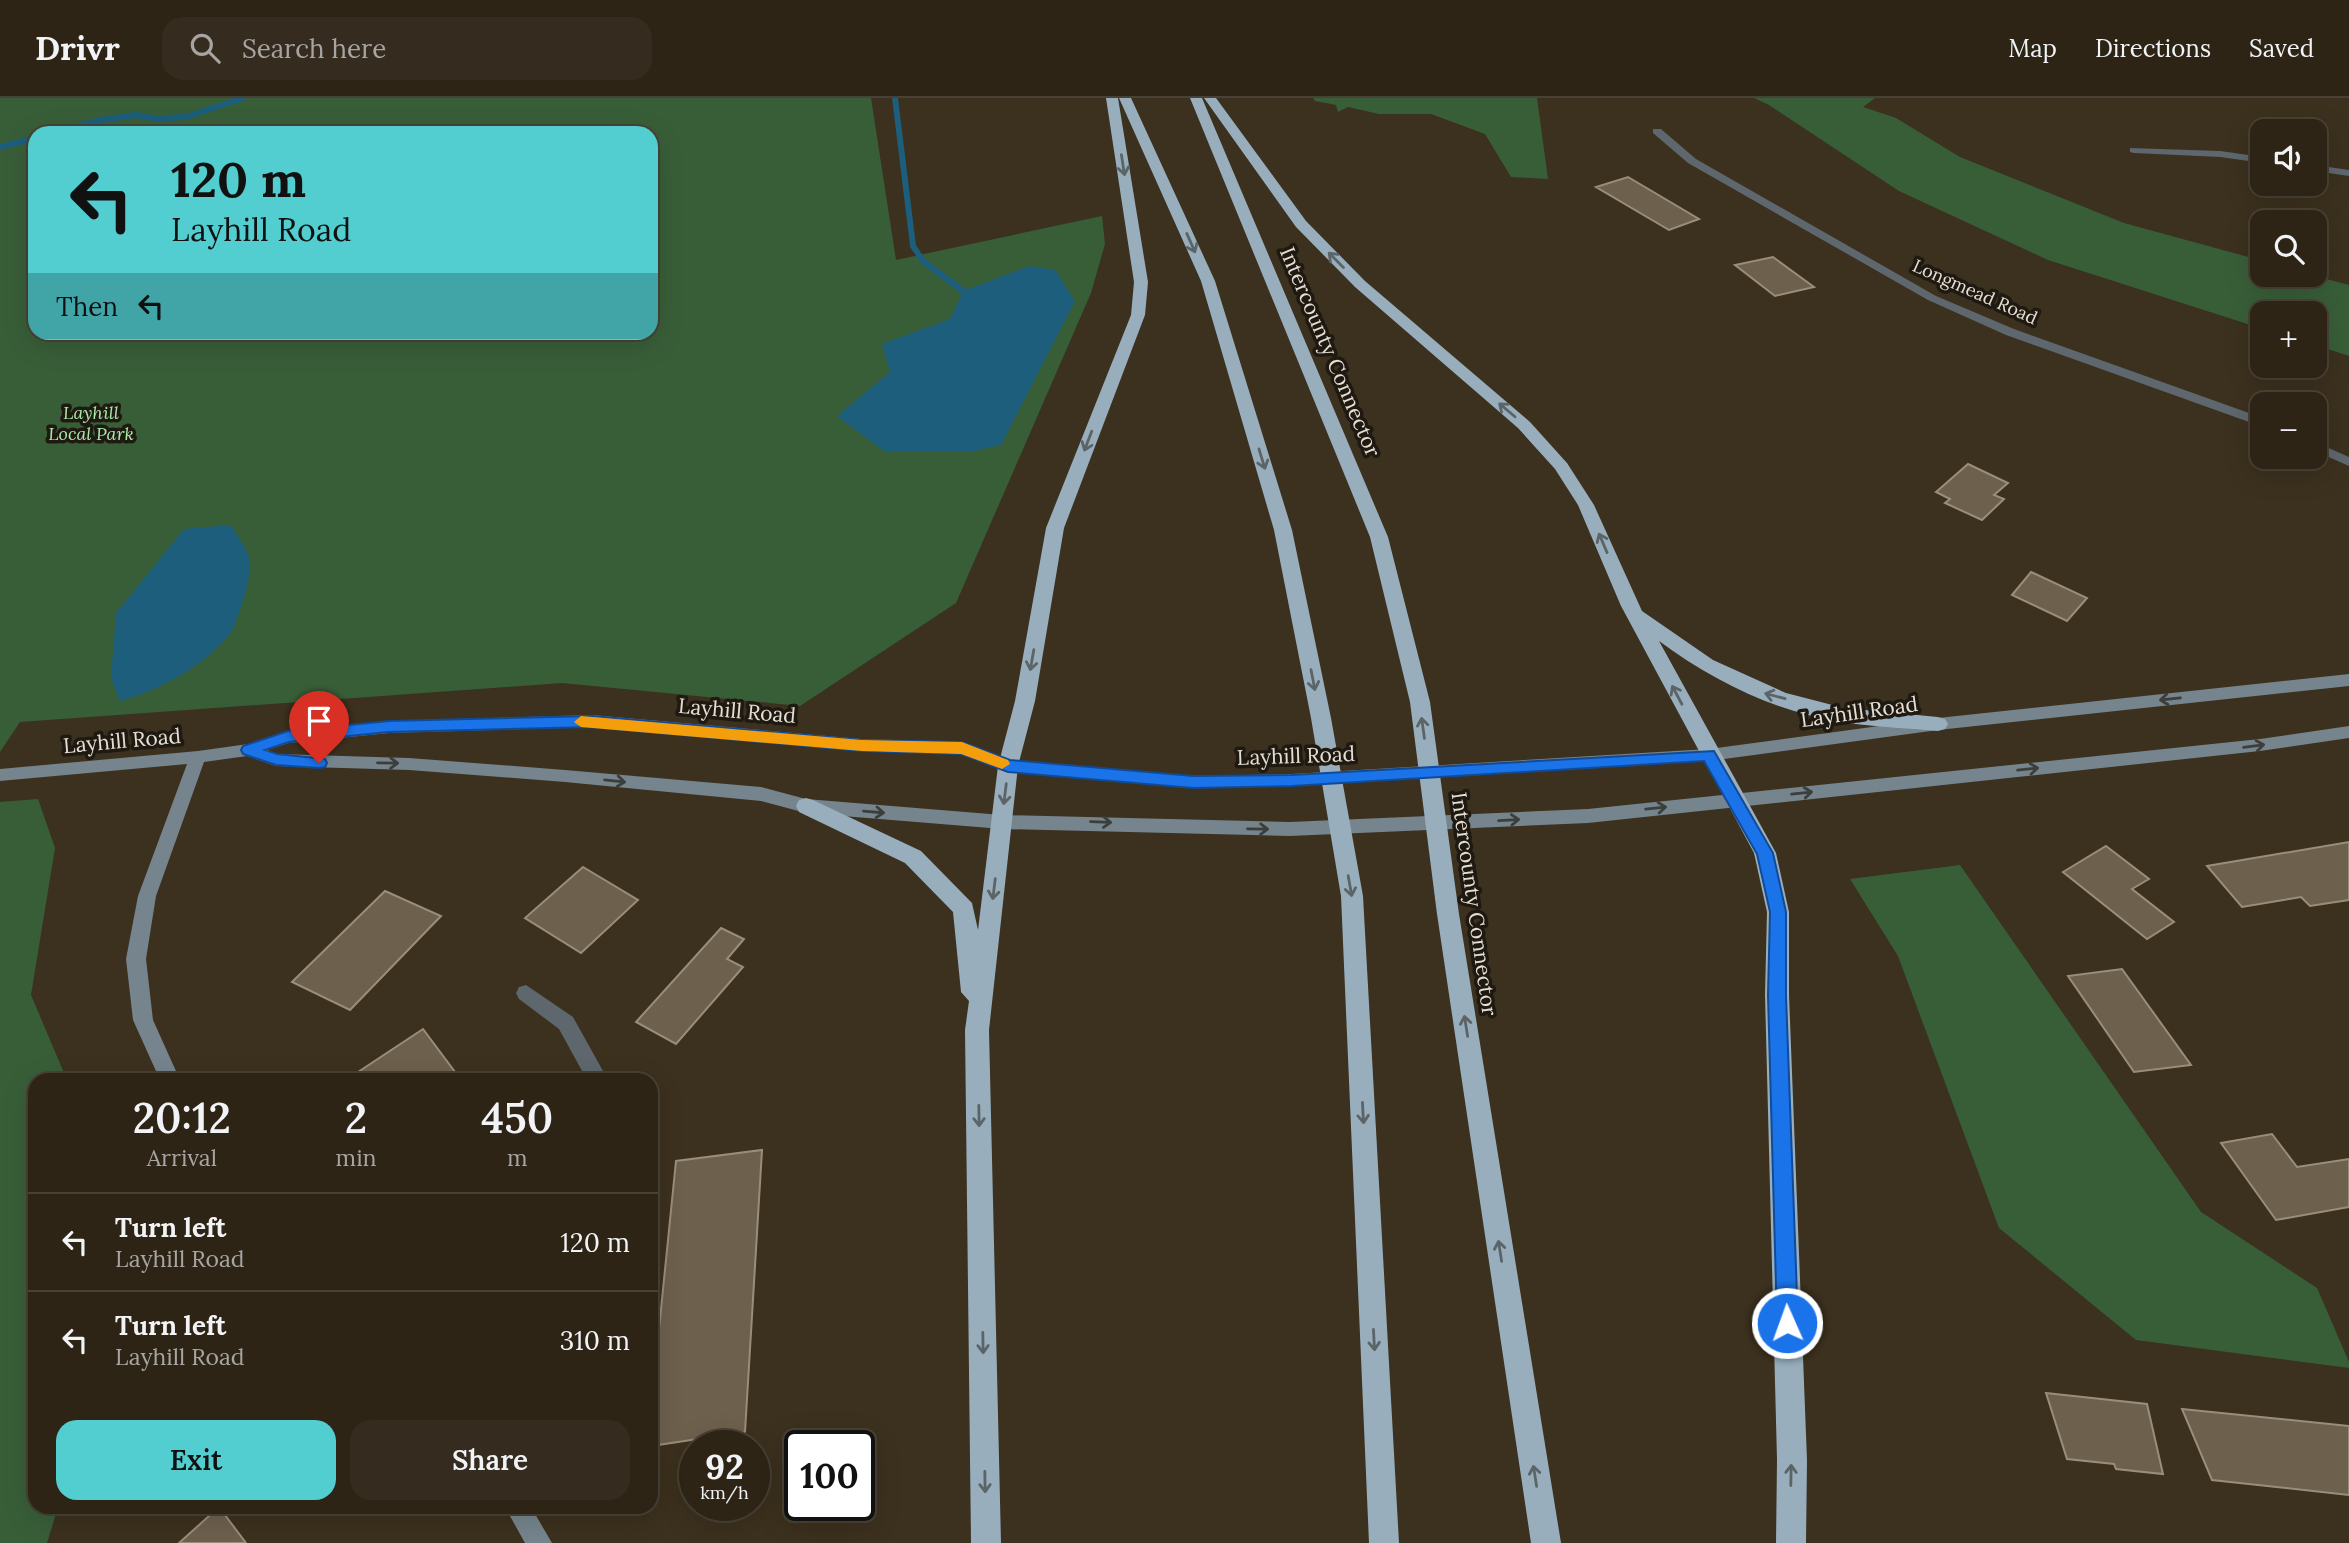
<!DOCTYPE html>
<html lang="en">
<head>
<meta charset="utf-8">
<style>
	:root { --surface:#2d2416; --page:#352c1f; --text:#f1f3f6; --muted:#a7a4a1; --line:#484135; --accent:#52cdd0 }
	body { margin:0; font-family:Lora,serif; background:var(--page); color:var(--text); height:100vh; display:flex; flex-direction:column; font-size:26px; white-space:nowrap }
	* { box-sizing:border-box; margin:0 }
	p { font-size:23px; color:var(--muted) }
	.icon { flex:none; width:38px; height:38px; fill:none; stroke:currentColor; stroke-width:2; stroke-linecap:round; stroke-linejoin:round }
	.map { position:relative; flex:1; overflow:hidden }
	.panel { position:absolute; left:28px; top:975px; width:630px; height:441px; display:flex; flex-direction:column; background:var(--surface); border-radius:21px; box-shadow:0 7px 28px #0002,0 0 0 2px var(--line) }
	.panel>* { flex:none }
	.hud { position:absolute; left:28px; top:28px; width:630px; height:214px; border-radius:21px; box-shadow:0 7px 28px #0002,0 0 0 2px var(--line); background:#52cdd0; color:#111; overflow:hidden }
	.fabs { position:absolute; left:2250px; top:21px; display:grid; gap:14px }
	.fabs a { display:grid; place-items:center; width:77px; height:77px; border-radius:14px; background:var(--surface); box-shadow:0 7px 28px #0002,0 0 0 2px var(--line); font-size:35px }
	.speed { position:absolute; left:679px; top:1332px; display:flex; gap:14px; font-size:35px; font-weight:700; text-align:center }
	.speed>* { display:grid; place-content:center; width:91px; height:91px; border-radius:50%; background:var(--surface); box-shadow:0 7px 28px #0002,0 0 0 2px var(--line); line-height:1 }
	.speed small { font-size:18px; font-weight:400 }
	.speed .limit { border:4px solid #111; border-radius:10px; background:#fff; color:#111 }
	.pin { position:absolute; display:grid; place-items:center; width:60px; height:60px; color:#fff; margin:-72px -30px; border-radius:50% 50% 50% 0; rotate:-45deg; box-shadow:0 0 7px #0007 }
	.pin .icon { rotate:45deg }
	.me { position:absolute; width:77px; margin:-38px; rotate:358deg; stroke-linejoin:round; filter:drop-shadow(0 0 5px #0008) }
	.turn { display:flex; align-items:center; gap:24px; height:147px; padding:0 28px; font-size:32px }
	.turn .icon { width:91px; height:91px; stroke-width:2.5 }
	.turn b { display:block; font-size:49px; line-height:60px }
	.then { display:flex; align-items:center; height:66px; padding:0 28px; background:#0003; gap:14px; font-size:26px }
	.eta { display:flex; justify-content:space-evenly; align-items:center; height:119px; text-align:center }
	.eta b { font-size:42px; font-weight:600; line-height:49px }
	.cta { display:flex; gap:14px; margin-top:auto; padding:14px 28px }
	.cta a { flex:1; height:80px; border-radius:21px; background:var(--accent); color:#111; font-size:28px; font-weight:600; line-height:80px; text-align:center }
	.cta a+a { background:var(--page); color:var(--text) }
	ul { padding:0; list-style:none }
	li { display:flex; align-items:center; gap:21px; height:98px; padding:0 28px; border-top:2px solid var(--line) }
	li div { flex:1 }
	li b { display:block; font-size:26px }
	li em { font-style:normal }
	header { display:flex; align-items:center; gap:42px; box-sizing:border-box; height:98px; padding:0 35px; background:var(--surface); border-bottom:2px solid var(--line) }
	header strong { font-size:33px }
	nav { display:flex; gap:38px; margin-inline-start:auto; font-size:24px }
	.search { width:490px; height:63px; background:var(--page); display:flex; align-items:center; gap:18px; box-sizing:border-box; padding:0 24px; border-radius:21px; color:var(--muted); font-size:26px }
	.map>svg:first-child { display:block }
</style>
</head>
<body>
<header>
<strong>Drivr</strong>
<div class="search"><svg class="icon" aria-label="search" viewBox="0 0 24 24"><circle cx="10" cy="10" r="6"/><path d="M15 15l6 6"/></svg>Search here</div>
<nav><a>Map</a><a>Directions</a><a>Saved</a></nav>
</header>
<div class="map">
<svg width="2349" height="1445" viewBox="0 0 2349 1445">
	<rect width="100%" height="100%" fill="#3c301e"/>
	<path fill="#385e38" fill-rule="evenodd" d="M0,0H871L896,162L1102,118L1105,146L1091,195L956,505L800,608L562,585L20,624L0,654ZM35,35H651V234H35Z
		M1313,0H1537L1548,81L1511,79L1485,36L1431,16H1379L1348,9L1338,14L1336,7L1315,3Z
		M1754,0H1875L1863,9L1896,20L1960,59L2124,125L2263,163V177H2311L2349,187V258L2315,247V215H2263V231L2048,162L1899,93L1769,7Z
		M38,701L55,750L31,897L67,982H35V1409H58L47,1445H0V704Z
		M1960,767L2201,1114L2317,1190L2349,1264V1270L2136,1242L1999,1130L1898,858L1850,781Z"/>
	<path fill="#1c5e7b" d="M1029,168L1055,172L1075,203L1001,347L974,353H884L837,318L890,274L882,246L950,221L963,193Z
		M231,427C236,437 250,453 250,465C251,480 238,525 229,537C205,567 157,594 120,603L111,580L116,515L184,431Z"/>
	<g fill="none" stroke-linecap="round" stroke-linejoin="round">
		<path stroke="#1c5e7b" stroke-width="6" d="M895,0L913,148L923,163L963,193
			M53,35L101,22L136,17L159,21L189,18L243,0
			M0,49L35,40"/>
	</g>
	<path fill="#6d604d" stroke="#9a8d79" stroke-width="2" d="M1628,79L1699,121L1669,132L1596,89Z
		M1773,159L1814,189L1775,198L1735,167Z
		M1968,366L2008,385L1994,397L2004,401L1982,422L1945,405L1950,401L1936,394Z
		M2031,474L2087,500L2067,523L2012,497Z
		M2349,744V802L2310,808L2301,799L2242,809L2207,768Z
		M2106,748L2149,781L2132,791L2174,824L2147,841L2063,774Z
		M583,769L638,802L581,855L525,820Z
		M385,793L441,818L350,912L292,884Z
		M721,830L744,841L727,861L743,869L676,946L636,924Z
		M2122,871L2191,967L2134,974L2068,878Z
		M423,931L461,982H346Z
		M2272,1036L2297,1069L2349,1061V1109L2276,1122L2221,1045Z
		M762,1052L745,1334L651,1348V1310L676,1063Z
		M2046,1295L2147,1306L2163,1376L2116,1371L2114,1366L2067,1361Z
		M2182,1311L2349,1328V1397L2212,1382Z
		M219,1409L246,1445H179Z"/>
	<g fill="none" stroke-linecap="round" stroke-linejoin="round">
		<path fill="#5d676d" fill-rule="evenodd" d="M1653,31H1661L1696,61L1936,198L2014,231L2263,320V329L2006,237L1928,202L1688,65L1653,35Z
			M2130,50L2220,53L2263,59V65L2220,59L2134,55L2130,54Z
			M2315,67L2349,72V78L2315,73Z
			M2315,344L2349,359V368L2315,353Z
			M526,887L573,919L608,982H587L559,931L519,901L516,895L519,889Z"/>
		<path fill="#75848d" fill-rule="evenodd" d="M2349,576V588L1938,632L1709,663L1292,688L1193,690L1008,674L961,656L861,653L592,629L389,635L289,645L267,652L277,656L409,660L565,672L761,689L806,701L1002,717L1290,724L1588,711L2260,641L2349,628V640L2260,653L1588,725L1290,738L1002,731L806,715L761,703L565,684L409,672L276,668L247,658L204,664L156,798L146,861L153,922L180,982H160L133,922L126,861L138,798L187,666L0,683V671L198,653L248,646L288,633L389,623L592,617L861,641L962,644L1010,662L1193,678L1292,676L1709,651L1938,620Z
			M505,1409H531L552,1445H525Z"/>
		<path fill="#98aebd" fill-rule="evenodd" d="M1106,0H1118L1148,184L1145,217L1064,430L1035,603L1018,668L989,932L1001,1445H971L965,932L969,903L961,894L953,814L905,765L799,714L796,708L799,702L806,700L813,702L921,753L972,805L978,832L998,668L1015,603L1046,430L1131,217L1134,184Z
			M1119,0H1131L1215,183L1292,432L1331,620L1363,798L1399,1445H1369L1341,798L1311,620L1274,432L1201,183Z
			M1190,0H1202L1388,439L1430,604L1459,816L1561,1445H1531L1437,816L1410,604L1370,439Z
			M1204,0H1216L1306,123L1365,183L1530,324L1567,365L1594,407L1642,513L1713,562L1786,595L1844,610L1938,619L1945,621L1948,626L1945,631L1938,633C1906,630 1873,629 1841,624C1774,613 1713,583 1659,543L1776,755L1789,814V897L1807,1362L1806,1445H1776L1777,1362L1765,897L1767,814L1754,755L1621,508L1578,407L1555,371L1518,330L1355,189L1296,129Z"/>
	</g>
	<defs><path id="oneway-shaft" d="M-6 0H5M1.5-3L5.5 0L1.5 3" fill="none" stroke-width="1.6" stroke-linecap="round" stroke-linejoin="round" transform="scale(1.75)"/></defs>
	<g stroke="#5b6467">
		<use href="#oneway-shaft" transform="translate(1123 67) rotate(81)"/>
		<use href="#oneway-shaft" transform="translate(1191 145) rotate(66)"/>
		<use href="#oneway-shaft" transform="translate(1336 162) rotate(-135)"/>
		<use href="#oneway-shaft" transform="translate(1507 312) rotate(-140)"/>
		<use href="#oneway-shaft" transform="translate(1088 343) rotate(111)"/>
		<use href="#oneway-shaft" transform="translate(1262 361) rotate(73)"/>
		<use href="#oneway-shaft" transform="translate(1603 445) rotate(-113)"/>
		<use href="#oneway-shaft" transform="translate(1032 562) rotate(100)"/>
		<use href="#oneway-shaft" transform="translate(1313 582) rotate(79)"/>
		<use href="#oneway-shaft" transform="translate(1677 597) rotate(-118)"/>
		<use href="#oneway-shaft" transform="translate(1775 598) rotate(-165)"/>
		<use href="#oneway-shaft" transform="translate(1423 630) rotate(-98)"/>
		<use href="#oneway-shaft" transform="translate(1005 696) rotate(97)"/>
		<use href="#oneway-shaft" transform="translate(1350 788) rotate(80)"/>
		<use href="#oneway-shaft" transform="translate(994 791) rotate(97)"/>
		<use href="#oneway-shaft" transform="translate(1466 928) rotate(-99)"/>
		<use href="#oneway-shaft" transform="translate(1363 1015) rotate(87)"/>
		<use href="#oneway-shaft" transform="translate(979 1018) rotate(89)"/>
		<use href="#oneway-shaft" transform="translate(1500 1153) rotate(-99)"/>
		<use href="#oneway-shaft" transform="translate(1374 1242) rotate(87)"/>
		<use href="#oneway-shaft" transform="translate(983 1245) rotate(89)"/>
		<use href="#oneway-shaft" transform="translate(1791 1377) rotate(-89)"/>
		<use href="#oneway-shaft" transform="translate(1535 1378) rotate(-99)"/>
		<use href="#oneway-shaft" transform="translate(985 1384) rotate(89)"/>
	</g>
	<g stroke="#3c3e3c">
		<use href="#oneway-shaft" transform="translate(2170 601) rotate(174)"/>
		<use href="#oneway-shaft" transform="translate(2254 648) rotate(-7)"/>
		<use href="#oneway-shaft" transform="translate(388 665) rotate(1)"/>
		<use href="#oneway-shaft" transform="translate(2028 671) rotate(-6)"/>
		<use href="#oneway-shaft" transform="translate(615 683) rotate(6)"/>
		<use href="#oneway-shaft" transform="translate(1802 695) rotate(-6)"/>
		<use href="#oneway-shaft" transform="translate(1656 710) rotate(-6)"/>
		<use href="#oneway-shaft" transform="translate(874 714) rotate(5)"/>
		<use href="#oneway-shaft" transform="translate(1509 722) rotate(-3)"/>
		<use href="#oneway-shaft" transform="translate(1101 724) rotate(2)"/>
		<use href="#oneway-shaft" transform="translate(1258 731) rotate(1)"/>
	</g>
	<path fill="#1a73e8" stroke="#114b97" stroke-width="2" d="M592,618L862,642L962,644L1010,662L1193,678L1292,677L1714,653L1773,755L1786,814V897L1798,1225L1795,1232L1787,1235L1780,1232L1777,1225L1768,897L1770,814L1757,756L1704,663L1292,688L1193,690L1008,674L961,656L862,653L592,629L389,634L289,644L265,652L277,656L325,661L327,665L325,669L319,670L276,667L243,656L241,652L243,648L288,633L389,623Z"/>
	<path fill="#f59e0b" d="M581,618L862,642L962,644L1008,662L1010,666L1002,671L961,656L862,653L581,629L574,624Z"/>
	<g text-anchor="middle" stroke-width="7" stroke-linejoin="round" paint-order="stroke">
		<g font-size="18" fill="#e6ded3" stroke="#1e1911">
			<text transform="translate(1975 194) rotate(24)" y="6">Longmead Road</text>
		</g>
		<g font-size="18" font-style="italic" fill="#abebaa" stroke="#1e1911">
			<text x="91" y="321">Layhill<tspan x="91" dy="21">Local Park</tspan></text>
		</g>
		<g font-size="21" fill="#e6ded3" stroke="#1e1911">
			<text transform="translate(1330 254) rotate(67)" y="7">Intercounty Connector</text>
			<text transform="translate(737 613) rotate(5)" y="7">Layhill Road</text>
			<text transform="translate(1859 614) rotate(-8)" y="7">Layhill Road</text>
			<text transform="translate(122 643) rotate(-5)" y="7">Layhill Road</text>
			<text transform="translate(1296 658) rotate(-2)" y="7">Layhill Road</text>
			<text transform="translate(1474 806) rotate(82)" y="7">Intercounty Connector</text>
		</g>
	</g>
</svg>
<div class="fabs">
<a><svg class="icon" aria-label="sound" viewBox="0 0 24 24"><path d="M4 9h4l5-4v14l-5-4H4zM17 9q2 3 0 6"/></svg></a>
<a><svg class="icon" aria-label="search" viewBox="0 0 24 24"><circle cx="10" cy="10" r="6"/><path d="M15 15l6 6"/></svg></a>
<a>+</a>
<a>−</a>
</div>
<div class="speed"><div>92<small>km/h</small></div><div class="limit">100</div></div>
<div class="pin" style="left:319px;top:665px;background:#d93025"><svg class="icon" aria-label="arrive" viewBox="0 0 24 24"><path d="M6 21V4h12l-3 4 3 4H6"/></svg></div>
<svg class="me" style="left:1787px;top:1225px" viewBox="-20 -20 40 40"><circle r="17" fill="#1a73e8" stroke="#fff" stroke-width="3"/><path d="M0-11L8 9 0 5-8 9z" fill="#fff"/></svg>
<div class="hud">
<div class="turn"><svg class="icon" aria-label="left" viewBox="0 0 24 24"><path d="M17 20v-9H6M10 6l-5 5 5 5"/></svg><div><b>120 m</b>Layhill Road</div></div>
<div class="then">Then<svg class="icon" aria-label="left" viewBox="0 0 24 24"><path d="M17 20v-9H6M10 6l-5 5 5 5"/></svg></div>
</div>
<section class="panel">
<div class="eta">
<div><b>20:12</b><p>Arrival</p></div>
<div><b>2</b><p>min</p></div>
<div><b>450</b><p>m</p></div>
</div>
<ul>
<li><svg class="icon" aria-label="left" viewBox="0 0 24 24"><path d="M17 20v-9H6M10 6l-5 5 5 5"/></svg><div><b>Turn left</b><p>Layhill Road</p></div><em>120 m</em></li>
<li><svg class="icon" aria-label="left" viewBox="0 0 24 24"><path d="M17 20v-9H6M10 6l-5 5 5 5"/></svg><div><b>Turn left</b><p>Layhill Road</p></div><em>310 m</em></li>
</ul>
<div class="cta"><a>Exit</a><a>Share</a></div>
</section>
</div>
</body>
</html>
